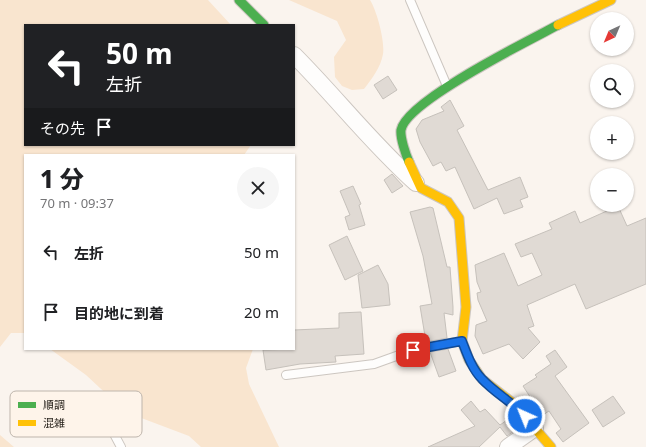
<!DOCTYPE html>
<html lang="ja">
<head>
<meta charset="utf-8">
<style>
	:root { --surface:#fff; --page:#f6f6f6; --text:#202124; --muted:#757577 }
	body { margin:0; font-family:"Noto Sans","Noto Sans JP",sans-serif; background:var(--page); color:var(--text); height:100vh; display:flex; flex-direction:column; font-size:15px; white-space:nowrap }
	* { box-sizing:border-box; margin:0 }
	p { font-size:13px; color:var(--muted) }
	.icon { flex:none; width:22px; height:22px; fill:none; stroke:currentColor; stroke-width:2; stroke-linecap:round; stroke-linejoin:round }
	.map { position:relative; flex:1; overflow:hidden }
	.side { position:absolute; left:24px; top:154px; width:271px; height:196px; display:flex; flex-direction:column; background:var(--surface); border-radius:0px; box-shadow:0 1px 3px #0004 }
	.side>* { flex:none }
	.guide { position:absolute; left:24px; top:24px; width:271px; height:122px; border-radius:0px; box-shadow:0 1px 3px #0004; background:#202124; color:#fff; overflow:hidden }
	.needle { width:26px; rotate:224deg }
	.buttons { position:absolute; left:590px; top:12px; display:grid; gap:8px }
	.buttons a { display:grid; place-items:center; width:44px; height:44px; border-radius:50%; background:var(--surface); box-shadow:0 1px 3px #0004; font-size:20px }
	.pin { position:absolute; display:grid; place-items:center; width:34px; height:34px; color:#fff; margin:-17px; border-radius:8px; box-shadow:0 2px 6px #0006 }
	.me { position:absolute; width:44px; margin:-22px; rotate:316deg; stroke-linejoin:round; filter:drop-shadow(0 0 3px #0008) }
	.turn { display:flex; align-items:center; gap:14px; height:84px; padding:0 16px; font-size:18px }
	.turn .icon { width:52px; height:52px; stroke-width:2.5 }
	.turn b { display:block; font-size:28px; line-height:34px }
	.then { display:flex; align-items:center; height:38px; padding:0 16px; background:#0003; gap:8px; font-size:15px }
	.round { display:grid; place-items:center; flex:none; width:42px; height:42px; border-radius:21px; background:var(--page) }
	.summary { display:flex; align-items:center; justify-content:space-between; height:68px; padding:0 16px }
	h1 { font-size:24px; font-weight:800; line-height:30px }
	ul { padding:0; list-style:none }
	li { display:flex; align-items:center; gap:12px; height:60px; padding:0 16px }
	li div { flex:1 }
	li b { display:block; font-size:15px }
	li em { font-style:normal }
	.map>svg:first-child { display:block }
</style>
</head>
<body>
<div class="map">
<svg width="646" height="447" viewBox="0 0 646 447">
	<rect width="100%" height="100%" fill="#faf4ee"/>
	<path fill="#f9e5cf" d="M0,0H208L231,25H25V145H251L244,155H25V333H11L0,347Z
		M289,0H370C377,11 385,41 383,54C381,67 371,80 364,89L352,90L342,86L335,77L334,57L346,40L337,21Z
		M50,349H253L246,368L249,384L279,447H201L189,436L136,416L115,402L86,375Z
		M0,435L14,447H0Z"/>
	<path fill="#e0dad4" stroke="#c6c1bb" d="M388,76L397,90L383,99L374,85Z
		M450,100L464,126L457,130L488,190L520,177L528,197L520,200L523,207L504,214L497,198L474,209L455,167L446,171L441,162L433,166L420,142L416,129L422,120L444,111L441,107Z
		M392,174L403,186L392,193L384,180Z
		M353,186L361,204L359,205L365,225L349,230L345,217L350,215L340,191Z
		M618,206L627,226L646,218V284L586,309L575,284L527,305L534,326L528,328L540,342L523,359L509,344L483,354L475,336L476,325L487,321L478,300L477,293L481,292L477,282L475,265L504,253L518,286L542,275L532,253L521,257L515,244L552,229L549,223L575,211L580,223Z
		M430,207L433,208L447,267H450L453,307V315L444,313L447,338L426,342L420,306L432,304L423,256L410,212Z
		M347,236L363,271L345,280L329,245Z
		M378,265L388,284L390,305L362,308L358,275Z
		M361,312L364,354L335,356L336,362L300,364L266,370L263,350L294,349V330L339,328V313Z
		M448,349L456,371L439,377L430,352Z
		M555,350L567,367L555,376L589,423L563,442L556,433L561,429L549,411L541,416L531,405L534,403L523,386L537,377L535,375L551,364L546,356Z
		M613,396L625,413L603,427L592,410Z
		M471,401L480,412L485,409L500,425L510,418L518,428L507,436L500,427L479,447H428L475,426L461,410Z"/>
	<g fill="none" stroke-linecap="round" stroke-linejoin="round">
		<g stroke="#ccc6c0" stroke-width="10">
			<path id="lane" d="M410,0L447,86
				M286,375L374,364L413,350L461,341
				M97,402L121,447"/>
		</g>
		<g stroke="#ccc6c0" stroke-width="18">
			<path id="street" d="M294,55C336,97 372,144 416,183
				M508,447L535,428"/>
		</g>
		<g stroke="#ccc6c0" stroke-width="11">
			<path id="fast" d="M239,0L264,25
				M409,162C406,155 400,138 401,130C406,101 530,40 558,25"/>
		</g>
		<g stroke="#ccc6c0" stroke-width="11">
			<path id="slow" d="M558,25L611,0
				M409,162L421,188L448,202L459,218L466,307L462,341L469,360L482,379L514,404L551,447"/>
		</g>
		<use href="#lane" stroke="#fefdfc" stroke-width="8"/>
		<use href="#street" stroke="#fefdfc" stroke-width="16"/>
		<use href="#fast" stroke="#4caf50" stroke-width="9"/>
		<use href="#slow" stroke="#ffc107" stroke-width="9"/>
	</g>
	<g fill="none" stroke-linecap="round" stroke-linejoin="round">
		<g stroke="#114b97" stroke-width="10">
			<path id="route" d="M413,350L462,341C467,354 472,369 482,379C495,393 512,402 525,416"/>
		</g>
		<use href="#route" stroke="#1a73e8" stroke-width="7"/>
	</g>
	<rect x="10" y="391" width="132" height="46" rx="6" fill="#fef4ea" stroke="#beb5ac" stroke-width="1"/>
	<rect x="18" y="402" width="18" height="6" fill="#4caf50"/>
	<rect x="18" y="420" width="18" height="6" fill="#ffc107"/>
	<g font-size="11" fill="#29231d">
		<text x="43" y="409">順調</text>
		<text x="43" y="427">混雑</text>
	</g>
</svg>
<div class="buttons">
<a><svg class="needle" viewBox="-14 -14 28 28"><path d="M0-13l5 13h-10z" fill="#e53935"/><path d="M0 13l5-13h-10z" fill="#757577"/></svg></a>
<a><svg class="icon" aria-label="search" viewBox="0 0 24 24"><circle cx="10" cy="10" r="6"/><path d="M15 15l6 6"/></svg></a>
<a>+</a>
<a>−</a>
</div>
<div class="pin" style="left:413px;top:350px;background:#d93025"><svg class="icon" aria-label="arrive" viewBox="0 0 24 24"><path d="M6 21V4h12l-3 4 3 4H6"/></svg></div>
<svg class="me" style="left:525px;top:416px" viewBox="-20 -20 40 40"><circle r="17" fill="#1a73e8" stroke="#fff" stroke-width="3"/><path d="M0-11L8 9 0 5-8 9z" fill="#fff"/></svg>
<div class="guide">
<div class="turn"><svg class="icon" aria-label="left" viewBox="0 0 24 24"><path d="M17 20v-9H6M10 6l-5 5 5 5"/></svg><div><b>50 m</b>左折</div></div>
<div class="then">その先<svg class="icon" aria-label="arrive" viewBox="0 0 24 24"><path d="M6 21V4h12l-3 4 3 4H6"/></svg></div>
</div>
<section class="side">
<div class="summary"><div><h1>1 分</h1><p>70 m · 09:37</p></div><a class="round"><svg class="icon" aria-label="close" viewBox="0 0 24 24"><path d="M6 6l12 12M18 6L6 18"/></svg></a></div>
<ul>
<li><svg class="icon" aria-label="left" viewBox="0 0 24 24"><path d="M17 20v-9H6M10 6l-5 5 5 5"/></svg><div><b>左折</b></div><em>50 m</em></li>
<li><svg class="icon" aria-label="arrive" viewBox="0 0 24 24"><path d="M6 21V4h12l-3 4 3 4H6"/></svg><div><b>目的地に到着</b></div><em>20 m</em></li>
</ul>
</section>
</div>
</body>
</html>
